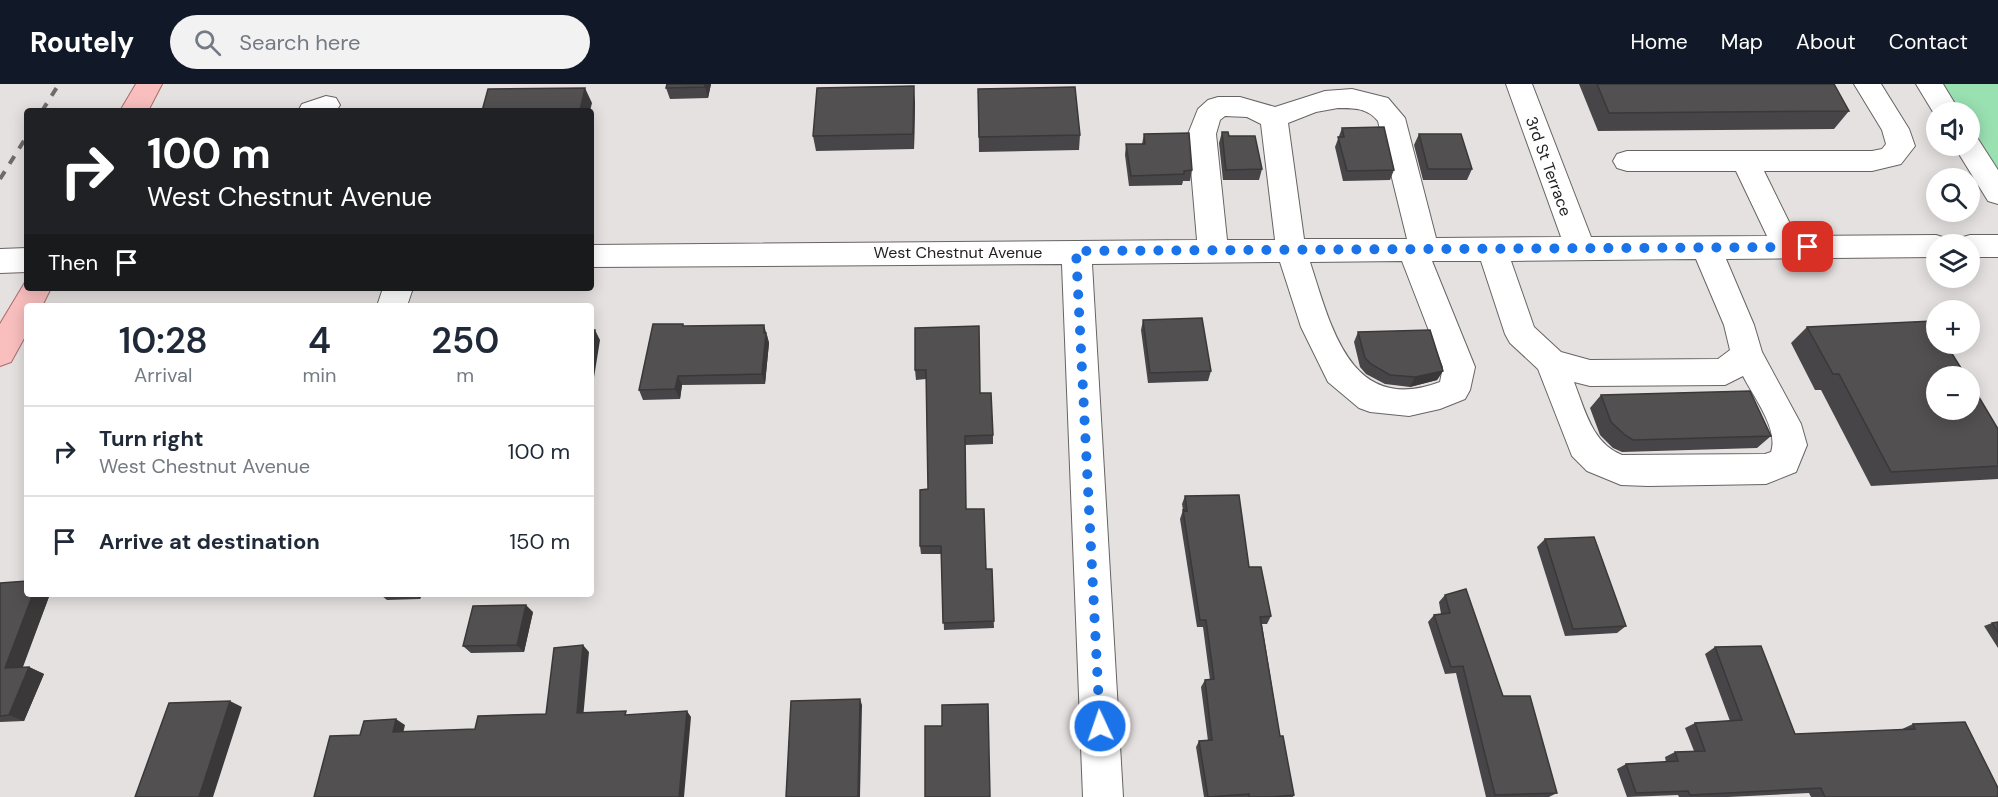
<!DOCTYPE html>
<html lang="en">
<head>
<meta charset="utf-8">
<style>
	:root { --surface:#fff; --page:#f2f2f3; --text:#1f2937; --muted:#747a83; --line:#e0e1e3; --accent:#111827 }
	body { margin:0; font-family:"DM Sans",sans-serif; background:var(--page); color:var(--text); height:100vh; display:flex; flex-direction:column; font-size:22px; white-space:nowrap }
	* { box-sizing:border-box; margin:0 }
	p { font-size:20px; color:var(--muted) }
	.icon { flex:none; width:33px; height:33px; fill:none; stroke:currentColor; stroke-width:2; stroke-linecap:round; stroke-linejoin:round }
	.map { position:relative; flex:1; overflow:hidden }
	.side { position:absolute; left:24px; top:219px; width:570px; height:294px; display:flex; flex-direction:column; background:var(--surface); border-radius:6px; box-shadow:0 3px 15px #0003 }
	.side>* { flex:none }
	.guide { position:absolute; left:24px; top:24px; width:570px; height:183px; border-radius:6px; box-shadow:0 3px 15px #0003; background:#202124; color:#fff; overflow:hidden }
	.tools { position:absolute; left:1926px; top:18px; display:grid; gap:12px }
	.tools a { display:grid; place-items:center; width:54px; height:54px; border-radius:50%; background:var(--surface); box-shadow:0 3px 15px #0003; font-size:30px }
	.pin { position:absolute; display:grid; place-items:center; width:51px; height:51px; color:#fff; margin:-26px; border-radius:12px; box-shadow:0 3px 9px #0006 }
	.me { position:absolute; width:66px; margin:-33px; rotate:357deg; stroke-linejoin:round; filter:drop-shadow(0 0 4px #0008) }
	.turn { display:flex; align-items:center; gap:21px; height:126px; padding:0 24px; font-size:27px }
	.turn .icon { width:78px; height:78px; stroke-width:2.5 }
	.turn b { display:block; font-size:42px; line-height:51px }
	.then { display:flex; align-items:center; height:57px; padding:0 24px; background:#0003; gap:12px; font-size:22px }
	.eta { display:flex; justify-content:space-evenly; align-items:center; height:102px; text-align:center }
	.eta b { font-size:36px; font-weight:600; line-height:42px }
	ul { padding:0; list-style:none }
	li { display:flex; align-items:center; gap:18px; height:90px; padding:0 24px; border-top:2px solid var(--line) }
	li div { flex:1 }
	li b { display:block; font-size:22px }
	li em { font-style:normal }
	header { display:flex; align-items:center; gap:36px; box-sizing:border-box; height:84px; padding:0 30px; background:var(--accent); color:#fff }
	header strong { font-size:28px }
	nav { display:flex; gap:33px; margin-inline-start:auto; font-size:21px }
	.search { width:420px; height:54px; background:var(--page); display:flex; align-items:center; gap:15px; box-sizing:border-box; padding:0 21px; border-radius:33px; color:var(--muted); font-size:22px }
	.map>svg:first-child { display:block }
</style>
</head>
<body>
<header>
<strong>Routely</strong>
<div class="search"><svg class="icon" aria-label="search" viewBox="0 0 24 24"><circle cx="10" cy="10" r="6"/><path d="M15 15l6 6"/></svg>Search here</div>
<nav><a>Home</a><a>Map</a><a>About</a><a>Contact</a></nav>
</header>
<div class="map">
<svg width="1998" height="713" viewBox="0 0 1998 713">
	<rect width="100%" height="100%" fill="#e5e1e0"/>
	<path fill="#9ae1b2" d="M1929,0H1998V109L1968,62L1970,28H1947Z"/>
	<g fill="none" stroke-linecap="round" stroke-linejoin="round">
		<g stroke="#676463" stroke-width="2">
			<path id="minor" d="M1506,0H1532L1591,153L1767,152L1736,87H1627L1617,84L1613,77L1617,70L1627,67H1872L1882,65L1886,60L1882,46L1854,0H1881L1909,45L1915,62L1901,80L1872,87H1764L1796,152L1936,151L1946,154L1950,160H1936V173L1726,175L1754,241L1762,268L1801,340L1807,361L1796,388L1766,400L1648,402L1621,401L1587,387L1572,372L1538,285L1510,259L1505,250L1481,177H1432L1475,283L1470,306L1465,315L1440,325L1409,332L1370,328L1359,324L1328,298L1301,243L1280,178L1092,180L1123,713H1083L1062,180L591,183V161L1197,156L1188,50L1198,25L1208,16L1218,13H1240L1275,23L1325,7L1352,5L1388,14L1405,34L1436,154L1561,153ZM1338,24C1355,24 1367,24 1378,37L1407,155H1304L1288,39L1316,28ZM1225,32L1247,33L1261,40L1275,156H1227L1216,50L1220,36ZM1696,175L1724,241L1730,266L1718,275L1590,276L1561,268L1534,243L1511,177ZM1402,177L1443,283L1440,298C1350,332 1331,242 1310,178ZM1743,292C1753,312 1779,345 1771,368L1765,370L1622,371C1592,359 1585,326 1574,298L1590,302L1725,301Z
				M1916,0H1943L1960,28H1936V33Z
				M326,12L336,14L340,21L336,27H298L302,20Z
				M1970,52L1978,55L1998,86V120L1988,117L1954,62H1970Z
				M1970,151H1998V173H1970V160H1956L1960,154Z
				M27,164V188L0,189V165Z
				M383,204H413L407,222H377Z"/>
		</g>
		<g stroke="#aa6c6a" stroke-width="2">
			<path id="major" d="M136,0H162L148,27H120Z
				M27,195V204H51L42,222H27V249L11,278L0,282V240Z"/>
		</g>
		<use href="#minor" fill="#fff" fill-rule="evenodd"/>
		<use href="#major" fill="#f8bfbe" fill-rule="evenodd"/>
		<path stroke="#6e6b6b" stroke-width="4" stroke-dasharray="9 9" stroke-linecap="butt" d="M42,27L59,0
			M0,95L27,52"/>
	</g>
	<path fill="#474547" d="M667,0H711L708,14L670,15L666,4Z
		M1579,0H1834L1849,27L1834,45L1598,47Z
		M978,5L1080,51L1079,66L979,68Z
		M915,18L914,65L816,67L813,52Z
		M1342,44L1394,86L1390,96L1343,97L1335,63Z
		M1222,48L1229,52L1262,85L1259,96H1223L1219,59Z
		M1144,50L1192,86L1190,97H1183L1182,101L1129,102L1125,71L1126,60H1142Z
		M1419,50L1472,85L1467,96H1423L1414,61Z
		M1143,236L1211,287L1208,297L1148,299L1141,246Z
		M684,242L767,251L769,259L765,300L682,301L680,315L643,316L639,306Z
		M1807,243L1998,345V395L1871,402L1821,306H1815L1791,259Z
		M915,244L980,309L993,351V360L965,361L966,425L986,485H992L994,544L944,546L941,470H921L920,462L928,405L926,295L916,296L915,286Z
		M1358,248L1443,287L1437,296L1410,303L1385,300L1366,290L1360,283L1354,258Z
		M1601,311L1771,352L1757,364L1622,368L1613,364L1600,351L1590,324Z
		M1185,412L1249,483L1271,532L1267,540H1262L1280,652L1294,711L1293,713H1204L1196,663L1199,657H1208L1201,603L1205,596H1210L1203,543H1197L1180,435L1183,426L1182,420Z
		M1545,455L1626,542L1617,549L1565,552L1537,463Z
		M0,499L27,510H50L22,584L29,583L44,590L24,637L0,638Z
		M422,510L420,515L387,516L382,512Z
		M1445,511L1557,709L1549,713H1486L1456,589L1445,590L1428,538L1434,531L1441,530L1439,518Z
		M533,528L524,568L471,569L463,562Z
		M1998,538V564L1984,542L1992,539Z
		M1715,563L1795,650L1900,646L1913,640L1998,713H1811L1809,709L1728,713H1679L1678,711L1627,713L1617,685L1626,680L1666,678L1665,673L1675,668L1694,667L1685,644L1695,639L1730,637L1705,570Z"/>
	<path fill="#3a3839" d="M705,0H711L708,14L705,3Z
		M914,2L915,18L914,65L913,50Z
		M585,4L592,19L590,27H580Z
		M764,241L769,259L765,300L762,290Z
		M595,246L600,256L591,312V271Z
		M1443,287L1437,296L1410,303L1415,293Z
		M678,292L682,301L680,315L675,305Z
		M33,510H50L20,591L5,584Z
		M416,510H422L420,515L416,511Z
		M526,521L533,528L524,568L517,561Z
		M583,561L589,568L583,635L577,629Z
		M29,583L44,590L24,637L9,631Z
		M860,615L862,621L860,713H858Z
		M230,617L242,623L213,713H199Z
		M687,627L691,633L684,713H679Z
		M396,635L405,641L402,654L393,648Z"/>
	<path fill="#535052" stroke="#3a3839" stroke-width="1.5" d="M667,0H705V3L666,4Z
		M1597,0H1834L1849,27L1609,29Z
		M914,2L913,50L813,52L817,4Z
		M1075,3L1080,51L979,53L978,5Z
		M585,4L580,27H482L488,5Z
		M1384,43L1394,86L1347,87L1338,53H1344L1342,44Z
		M1222,48H1228L1229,52H1255L1262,85L1226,86Z
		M1189,49L1192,86L1184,87V90L1131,92L1126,60H1145L1144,50Z
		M1419,50H1461L1472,85H1428Z
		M1202,234L1211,287L1150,289L1143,236Z
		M1933,237L1936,243V260H1946L1966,292H1936V326H1970V298L1998,345V382L1891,388L1839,290H1833L1807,243Z
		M653,240H683V242L764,241V249H766L762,290L678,292L675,305L639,306Z
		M979,242L980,309H991L993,351L965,352L966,425H984L986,485H992L994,537L943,539L941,462H920V406L928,405L926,286H915V244Z
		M591,246H595L591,271Z
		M1430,246L1443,287L1415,293L1390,291L1371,280L1365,274L1358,248Z
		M1750,307L1771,352L1633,356L1625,351L1611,338L1601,311Z
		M1239,411L1249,483H1261L1271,532L1260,533L1280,652H1283L1294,711L1271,713H1249V710L1208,713L1199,657L1212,656L1205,596L1214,595L1206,536H1200L1183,426L1187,427L1185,412Z
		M1594,453L1626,542L1573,545L1545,455Z
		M27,497V510H33L5,584L29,583L9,631L0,632V499Z
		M1466,505L1503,612H1530L1557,709L1495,711L1463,582L1451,583L1434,531L1450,529L1445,511Z
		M383,510H416V511L382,512Z
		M526,521L517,561L463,562L473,522Z
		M1998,538V548L1992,539Z
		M583,561L577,629L626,627L625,631L687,627L679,713H314L330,652L360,651L364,637L396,635L393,648L475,645L478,632L546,630L554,564Z
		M1761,562L1795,650L1915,645L1913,640L1965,638L1998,704V713H1825L1821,704L1690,711L1688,707L1636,709L1626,680L1678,677L1675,668L1705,667L1695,639L1742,636L1715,563Z
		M860,615L858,713H786L791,617Z
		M230,617L199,713H135L169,619Z
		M988,620L990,713H925V642H942V621Z"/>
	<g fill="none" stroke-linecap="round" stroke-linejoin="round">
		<path stroke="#1a73e8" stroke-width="10" stroke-dasharray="0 18" d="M1100,642L1076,167L1808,163"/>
	</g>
	<g text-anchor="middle" stroke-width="6" stroke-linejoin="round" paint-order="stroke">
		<g font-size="16" fill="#211f1f" stroke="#fff">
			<text transform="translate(1549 82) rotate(70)" y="6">3rd St Terrace</text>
			<text x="958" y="174">West Chestnut Avenue</text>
		</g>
	</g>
</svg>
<div class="tools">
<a><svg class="icon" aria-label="sound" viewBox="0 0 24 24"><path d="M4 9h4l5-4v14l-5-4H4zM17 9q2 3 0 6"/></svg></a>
<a><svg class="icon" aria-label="search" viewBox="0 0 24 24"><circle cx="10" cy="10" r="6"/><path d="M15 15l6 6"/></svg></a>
<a><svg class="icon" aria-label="layers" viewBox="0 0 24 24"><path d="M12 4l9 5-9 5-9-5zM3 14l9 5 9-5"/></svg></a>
<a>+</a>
<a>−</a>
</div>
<div class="pin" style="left:1808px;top:163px;background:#d93025"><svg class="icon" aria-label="arrive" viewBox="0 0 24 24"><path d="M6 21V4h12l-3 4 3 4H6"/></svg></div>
<svg class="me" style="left:1100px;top:642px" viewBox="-20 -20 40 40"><circle r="17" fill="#1a73e8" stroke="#fff" stroke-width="3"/><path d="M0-11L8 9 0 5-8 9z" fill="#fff"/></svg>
<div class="guide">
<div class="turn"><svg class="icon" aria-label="right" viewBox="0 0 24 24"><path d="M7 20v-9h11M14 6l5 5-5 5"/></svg><div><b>100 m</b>West Chestnut Avenue</div></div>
<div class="then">Then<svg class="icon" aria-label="arrive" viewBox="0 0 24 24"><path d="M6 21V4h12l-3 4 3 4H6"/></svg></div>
</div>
<section class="side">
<div class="eta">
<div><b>10:28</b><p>Arrival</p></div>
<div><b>4</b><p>min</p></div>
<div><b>250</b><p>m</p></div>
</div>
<ul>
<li><svg class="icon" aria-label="right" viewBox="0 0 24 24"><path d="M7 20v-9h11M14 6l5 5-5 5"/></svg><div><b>Turn right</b><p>West Chestnut Avenue</p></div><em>100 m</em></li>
<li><svg class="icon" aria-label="arrive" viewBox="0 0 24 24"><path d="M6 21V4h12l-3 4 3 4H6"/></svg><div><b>Arrive at destination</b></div><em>150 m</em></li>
</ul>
</section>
</div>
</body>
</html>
